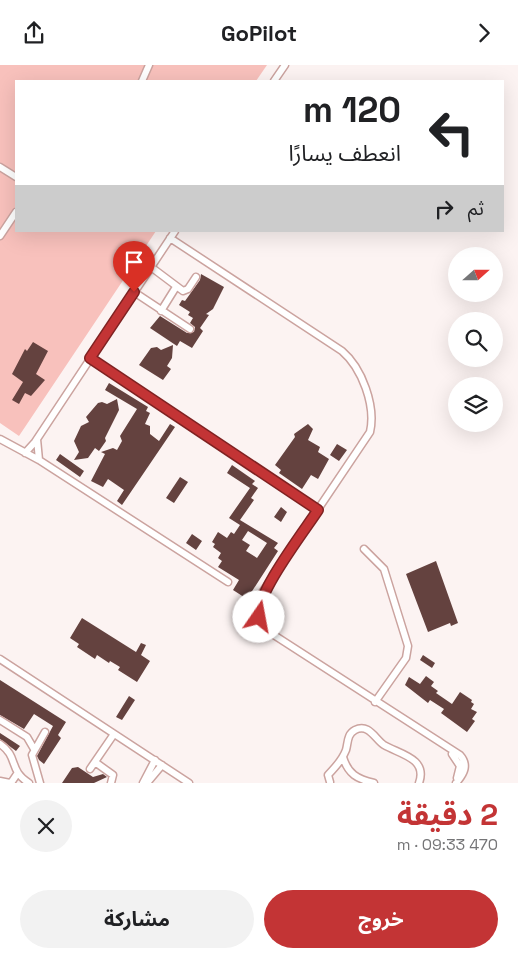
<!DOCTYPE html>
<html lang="ar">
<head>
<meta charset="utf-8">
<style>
	:root { --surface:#fff; --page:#f2f2f2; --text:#202124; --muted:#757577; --accent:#c33435 }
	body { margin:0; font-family:"Space Grotesk","Noto Sans Arabic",sans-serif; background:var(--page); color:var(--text); direction:rtl; height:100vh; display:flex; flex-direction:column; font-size:19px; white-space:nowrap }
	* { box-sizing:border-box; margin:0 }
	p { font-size:16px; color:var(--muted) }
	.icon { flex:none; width:28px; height:28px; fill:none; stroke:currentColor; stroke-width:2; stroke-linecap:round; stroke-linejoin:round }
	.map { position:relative; height:718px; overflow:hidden; direction:ltr }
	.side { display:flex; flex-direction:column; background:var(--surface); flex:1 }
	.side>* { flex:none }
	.banner { position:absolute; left:15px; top:15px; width:489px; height:152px; border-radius:0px; box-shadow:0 5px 20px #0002; direction:rtl; background:#fff; color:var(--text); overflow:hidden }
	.needle { width:32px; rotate:69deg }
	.tools { position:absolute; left:448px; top:182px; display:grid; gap:10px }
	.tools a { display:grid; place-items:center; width:55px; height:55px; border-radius:50%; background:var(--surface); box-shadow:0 5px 20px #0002; font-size:25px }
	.pin { position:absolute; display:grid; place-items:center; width:42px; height:42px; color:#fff; margin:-51px -21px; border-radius:50% 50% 50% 0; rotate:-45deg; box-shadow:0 0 5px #0007 }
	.pin .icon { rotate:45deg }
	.me { position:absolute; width:55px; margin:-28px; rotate:12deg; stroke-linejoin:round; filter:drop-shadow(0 0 4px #0008) }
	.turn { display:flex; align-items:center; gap:18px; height:105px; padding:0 20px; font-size:22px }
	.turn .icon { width:65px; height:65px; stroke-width:2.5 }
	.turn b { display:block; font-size:35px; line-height:42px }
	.then { display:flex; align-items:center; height:48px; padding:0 20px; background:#0003; gap:10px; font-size:19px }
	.round { display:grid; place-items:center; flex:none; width:52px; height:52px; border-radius:26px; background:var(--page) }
	.head { display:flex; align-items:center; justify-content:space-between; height:85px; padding:0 20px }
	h1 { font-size:30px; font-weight:700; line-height:38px; color:var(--accent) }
	.cta { display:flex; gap:10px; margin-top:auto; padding:10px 20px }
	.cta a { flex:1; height:58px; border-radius:30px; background:var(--accent); color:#fff; font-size:20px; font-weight:700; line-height:58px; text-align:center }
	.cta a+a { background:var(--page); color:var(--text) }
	header { display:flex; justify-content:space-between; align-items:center; height:65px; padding:0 20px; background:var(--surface); font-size:22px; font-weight:700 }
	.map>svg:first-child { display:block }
</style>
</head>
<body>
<header><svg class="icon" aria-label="forward" viewBox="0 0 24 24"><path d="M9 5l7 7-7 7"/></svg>GoPilot<svg class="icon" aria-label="share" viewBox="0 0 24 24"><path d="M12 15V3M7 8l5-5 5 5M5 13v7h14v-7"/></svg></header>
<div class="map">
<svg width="518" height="718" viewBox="0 0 518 718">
	<rect width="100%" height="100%" fill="#fcf3f2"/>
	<path fill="#f8c1bc" d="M0,0H267L256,16H16V166H156L19,371L0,358Z"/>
	<path fill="#64423f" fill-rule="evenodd" d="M201,209L224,222L213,244L206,249L209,250L200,263L203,266L192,283L180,276L177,281L150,263L160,251L187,268L194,267L195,262L190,258L193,253L188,250L190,247L179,240L182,235L185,236L200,215Z
		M33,277L48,286L36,309L45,315L31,331L25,328L19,339L12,335L23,317L12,309L25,284L27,286Z
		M173,280L172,293L167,301L171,304L163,315L139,300L151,283L157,282L161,285Z
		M109,318L148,342L146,346L150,348L145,359L150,361V369L159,376L170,359L175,362L122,440L117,436L124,425L108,414L103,422L91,416L105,389L101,387L113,383L117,385L122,376L120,371L137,344L105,325Z
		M117,334L119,345L105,373L106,376L99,386L95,383L88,393L74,395L79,387L74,376L81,361L89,357L86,352L98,338L102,337L107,339Z
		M308,359L313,364L308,375L320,382L318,387L329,394L318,414L311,410L302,424L279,408L281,405L275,400L295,372L294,369Z
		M337,379L347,385L339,396L330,390Z
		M60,389L84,406L80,412L56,395Z
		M232,400L255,416L252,419L258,423L251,433L254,435L240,455L278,478L274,483L278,486L247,534L233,525L239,515L218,502L222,496L218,493L221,488L213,482L215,479L212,477L218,467L227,473L231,467L234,469L240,460L229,453L250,423L227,408ZM248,466L267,478L257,493L246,486L250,480L242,475Z
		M180,412L188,417L174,438L166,433Z
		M281,442L287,447L281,457L274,452Z
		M192,469L202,476L196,485L186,478Z
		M436,496L458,558L451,561L450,558L428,567L406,509Z
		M82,553L136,587L141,578L146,580L141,590L150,596L137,617L118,605L120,602L110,596L109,598L97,590L95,594L77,582L79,579L70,573Z
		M423,590L435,598L432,603L420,595Z
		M426,611L434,617L431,621L438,626L436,628L452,639L460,627L472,635L471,637L474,639L471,644L477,647L472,654L475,656L467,667L441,648L444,644L430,635L428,638L405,620L409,612L420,619Z
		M0,615L66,657L58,670L61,673L44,699L39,695L37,691L53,661L34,649L24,664L0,650Z
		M129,631L135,635L122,655L116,652Z
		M0,668L20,681L16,686L0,674Z
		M78,702L93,712L103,709L107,712L94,718H62L72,703Z"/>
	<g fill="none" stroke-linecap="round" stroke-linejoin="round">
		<g stroke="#cba39f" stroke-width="9">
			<path id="street" d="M142,16L149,0
				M274,16L285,0
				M0,102L16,112
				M0,171L16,147
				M170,173L342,286C362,303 376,341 370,367L255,538C250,549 254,556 263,563L460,690C469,700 464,709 456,718
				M151,202L183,226L188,224L196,212
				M134,227L190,264
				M161,246L176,222
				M90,293L318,445
				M0,374L39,395L228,517
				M37,374L39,395
				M25,388L35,377L175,166
				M364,484L384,504L408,581L406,593L375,637
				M262,532C257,544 256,552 266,561
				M0,594L189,718
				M0,655L27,672L34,684
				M0,679C19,692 8,705 29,718
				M452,689L460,701L457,713
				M343,692C348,709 357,714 374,718
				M95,697L113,710L111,718
				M90,704L114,669
				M0,716L10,718
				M330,717L328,710C335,702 342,696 346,685C348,678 347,669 355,665C369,658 375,674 384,680C399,689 428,693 419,718
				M11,718L17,709
				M40,718L32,690L45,667
				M143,718L155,695
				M147,718L162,700"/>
		</g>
		<use href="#street" stroke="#fff" stroke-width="6"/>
	</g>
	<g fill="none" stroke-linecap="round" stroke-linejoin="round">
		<g stroke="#7f2222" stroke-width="12">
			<path id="route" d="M134,227L90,293L318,445C305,465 254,531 259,552"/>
		</g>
		<use href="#route" stroke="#c33435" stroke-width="9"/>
	</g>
</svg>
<div class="tools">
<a><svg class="needle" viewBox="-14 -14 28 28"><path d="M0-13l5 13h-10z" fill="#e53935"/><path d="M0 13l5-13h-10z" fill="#757577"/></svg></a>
<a><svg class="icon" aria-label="search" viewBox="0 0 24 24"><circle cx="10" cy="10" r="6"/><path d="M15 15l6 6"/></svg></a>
<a><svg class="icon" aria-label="layers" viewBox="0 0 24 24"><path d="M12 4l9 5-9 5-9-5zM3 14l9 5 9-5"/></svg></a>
</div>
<div class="pin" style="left:134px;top:227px;background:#d93025"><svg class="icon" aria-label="arrive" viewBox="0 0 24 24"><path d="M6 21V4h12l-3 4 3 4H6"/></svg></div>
<svg class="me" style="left:259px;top:552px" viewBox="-20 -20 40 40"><circle r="19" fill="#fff"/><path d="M0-13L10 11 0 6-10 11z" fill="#c33435"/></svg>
<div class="banner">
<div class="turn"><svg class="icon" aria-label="left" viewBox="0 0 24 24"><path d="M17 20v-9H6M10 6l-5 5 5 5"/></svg><div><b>120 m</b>انعطف يسارًا</div></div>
<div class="then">ثم<svg class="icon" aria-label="right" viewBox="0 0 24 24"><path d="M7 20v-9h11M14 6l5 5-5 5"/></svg></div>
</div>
</div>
<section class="side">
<div class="head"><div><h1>2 دقيقة</h1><p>470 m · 09:33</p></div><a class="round"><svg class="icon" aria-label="close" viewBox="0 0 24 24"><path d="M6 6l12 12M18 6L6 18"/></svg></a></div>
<div class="cta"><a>خروج</a><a>مشاركة</a></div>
</section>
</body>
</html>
